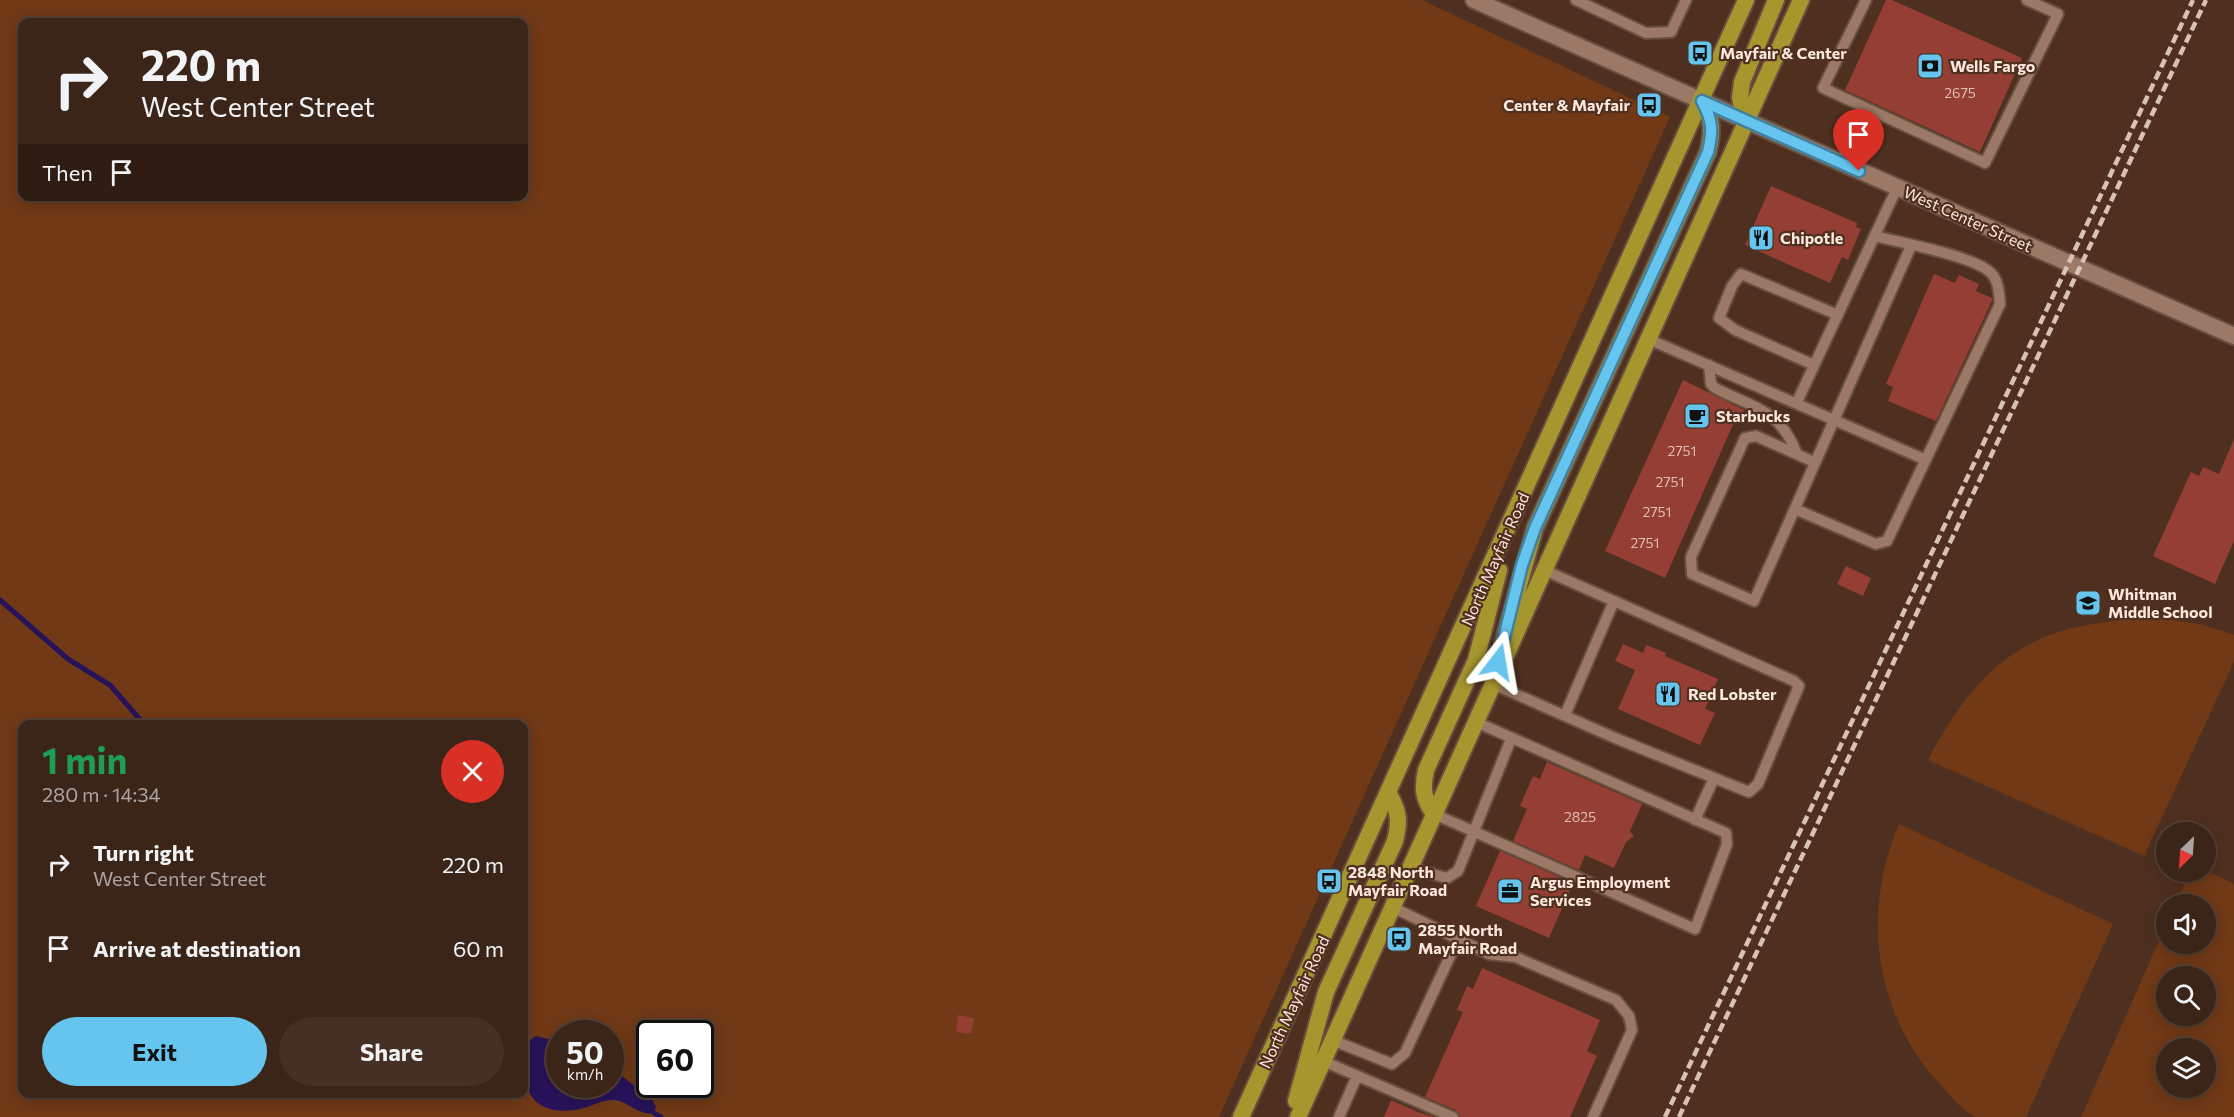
<!DOCTYPE html>
<html lang="en">
<head>
<meta charset="utf-8">
<style>
	:root { --surface:#3b2418; --page:#463025; --text:#f1f3f6; --muted:#aca4a2; --line:#544137; --accent:#65c5ee }
	body { margin:0; font-family:Commissioner,sans-serif; background:var(--page); color:var(--text); height:100vh; display:flex; flex-direction:column; font-size:22px; white-space:nowrap }
	* { box-sizing:border-box; margin:0 }
	p { font-size:20px; color:var(--muted) }
	.icon { flex:none; width:33px; height:33px; fill:none; stroke:currentColor; stroke-width:2; stroke-linecap:round; stroke-linejoin:round }
	.map { position:relative; flex:1; overflow:hidden }
	.side { position:absolute; left:18px; top:720px; width:510px; height:378px; display:flex; flex-direction:column; background:var(--surface); border-radius:12px; box-shadow:0 3px 15px #0003,0 0 0 2px var(--line) }
	.side>* { flex:none }
	.banner { position:absolute; left:18px; top:18px; width:510px; height:183px; border-radius:12px; box-shadow:0 3px 15px #0003,0 0 0 2px var(--line); background:#3b2418; color:var(--text); overflow:hidden }
	.needle { width:39px; rotate:205deg }
	.controls { position:absolute; left:2156px; top:822px; display:grid; gap:12px }
	.controls a { display:grid; place-items:center; width:60px; height:60px; border-radius:50%; background:var(--surface); box-shadow:0 3px 15px #0003,0 0 0 2px var(--line); font-size:30px }
	.speed { position:absolute; left:546px; top:1020px; display:flex; gap:12px; font-size:30px; font-weight:700; text-align:center }
	.speed>* { display:grid; place-content:center; width:78px; height:78px; border-radius:50%; background:var(--surface); box-shadow:0 3px 15px #0003,0 0 0 2px var(--line); line-height:1 }
	.speed small { font-size:15px; font-weight:400 }
	.speed .limit { border:3px solid #111; border-radius:9px; background:#fff; color:#111 }
	.pin { position:absolute; display:grid; place-items:center; width:51px; height:51px; color:#fff; margin:-62px -26px; border-radius:50% 50% 50% 0; rotate:-45deg; box-shadow:0 0 6px #0007 }
	.pin .icon { rotate:45deg }
	.me { position:absolute; width:66px; margin:-33px; rotate:14deg; stroke-linejoin:round; filter:drop-shadow(0 0 4px #0008) }
	.turn { display:flex; align-items:center; gap:21px; height:126px; padding:0 24px; font-size:27px }
	.turn .icon { width:78px; height:78px; stroke-width:2.5 }
	.turn b { display:block; font-size:42px; line-height:51px }
	.then { display:flex; align-items:center; height:57px; padding:0 24px; background:#0003; gap:12px; font-size:22px }
	.round { display:grid; place-items:center; flex:none; width:63px; height:63px; border-radius:32px; background:var(--page) }
	.headline { display:flex; align-items:center; justify-content:space-between; height:102px; padding:0 24px }
	h1 { font-size:36px; font-weight:700; line-height:45px; color:#1e9e55 }
	.primary-button { display:flex; gap:12px; margin-top:auto; padding:12px 24px }
	.primary-button a { flex:1; height:69px; border-radius:36px; background:var(--accent); color:#111; font-size:24px; font-weight:700; line-height:69px; text-align:center }
	.primary-button a+a { background:var(--page); color:var(--text) }
	ul { padding:0; list-style:none }
	li { display:flex; align-items:center; gap:18px; height:84px; padding:0 24px }
	li div { flex:1 }
	li b { display:block; font-size:22px }
	li em { font-style:normal }
	.map>svg:first-child { display:block }
</style>
</head>
<body>
<div class="map">
<svg width="2234" height="1117" viewBox="0 0 2234 1117">
	<rect width="100%" height="100%" fill="#4f3020"/>
	<path fill="#713916" fill-rule="evenodd" d="M0,0H1422L1670,117L1219,1117H0ZM22,22H524V196H22ZM22,724H524V1094H22ZM560,1034H610V1084H560ZM650,1034H700V1084H650Z
		M2150,616L2204,625L2234,635V662L2144,856L1928,760C1960,699 1998,648 2068,629C2095,622 2123,621 2150,616Z
		M1899,824L2113,924L2026,1117C2014,1117 1986,1117 1976,1117C1961,1111 1949,1093 1939,1083C1873,1012 1862,910 1899,824Z
		M2205,870L2234,884V1117H2081L2166,925V944H2205V904H2175L2190,872ZM2205,976V1016H2166V976ZM2166,1048H2205V1088H2166Z"/>
	<path fill="#27135a" d="M536,1036L559,1042L560,1084H610L611,1067L653,1101L656,1107L654,1113C639,1116 629,1102 615,1100C604,1099 594,1105 584,1108C547,1117 522,1104 525,1063C526,1051 524,1043 536,1036Z"/>
	<g fill="none" stroke-linecap="round" stroke-linejoin="round">
		<path stroke="#27135a" stroke-width="5" d="M0,600L68,659L110,685L144,724
			M524,1043L527,1045
			M654,1113L661,1117"/>
	</g>
	<path fill="#943e34" d="M1886,0H1892L2022,58L1980,152L1845,90Z
		M1771,186L1857,223L1856,227L1861,229L1848,260L1842,257L1830,283L1745,245Z
		M1934,274L1955,283L1959,275L1979,284L1976,291L1992,298V301L1936,421L1888,401L1893,387L1886,384Z
		M1683,380L1744,410L1740,420L1736,418L1665,578L1605,551Z
		M2234,439V541L2215,584L2153,556L2191,472L2199,476L2203,467L2219,474Z
		M1846,566L1871,578L1863,596L1837,584Z
		M1623,644L1643,653L1646,645L1666,653L1665,656L1718,679L1705,709L1715,713L1700,745L1618,709L1635,670L1615,661Z
		M1547,762L1642,804L1630,831L1634,836L1626,842L1614,868L1585,855L1579,870L1513,841L1527,809L1520,806L1533,776L1540,779Z
		M1500,851L1573,883L1549,938L1476,906Z
		M1482,968L1600,1020L1587,1051L1597,1056L1570,1117H1460L1456,1110L1425,1097L1463,1012L1457,1010L1467,986L1473,989Z
		M958,1015L974,1018L971,1034L956,1032Z
		M1391,1100L1418,1112L1434,1117H1384Z"/>
	<g fill="none" stroke-linecap="round" stroke-linejoin="round">
		<g stroke="#674e3e" stroke-width="14">
			<path id="service" d="M1576,0L1646,33L1671,32L1686,0
				M1866,0L1823,88L1985,163L2058,14L2027,0
				M1841,163L1864,107
				M1648,339L1926,460
				M1709,365L1711,384L1715,388C1755,409 1779,408 1797,454
				M1814,365L1735,330L1719,318L1732,286L1741,274L1838,315
				M1797,402L1897,188
				M1814,462L1756,436L1745,438L1691,557L1692,574L1754,601L1911,246
				M1795,509L1876,544L1887,541L2000,304C1999,294 1999,281 1991,273C1974,256 1901,243 1875,236
				M1493,684L1615,738L1749,792L1758,784L1799,686L1794,681L1544,570
				M1565,715L1614,601
				M1434,814L1695,929L1727,844L1726,833L1476,722
				M1695,820L1714,778
				M1410,868L1447,878L1458,871L1511,739
				M1392,907L1489,954L1515,957L1616,1000L1629,1016L1632,1030L1593,1117
				M1332,1040L1392,1064L1405,1053L1458,939
				M1323,1061L1453,1117
				M1339,1117L1357,1076"/>
		</g>
		<g stroke="#674e3e" stroke-width="20">
			<path id="minor" d="M1474,0L1702,101"/>
		</g>
		<g stroke="#674e3e" stroke-width="20">
			<path id="tertiary" d="M1702,101L2234,336"/>
		</g>
		<g stroke="#674e3e" stroke-width="20">
			<path id="primary" d="M1745,121L1740,98L1742,82L1776,0
				M1503,643L1535,528L1708,152C1713,131 1713,120 1702,101
				M1434,814C1423,799 1422,788 1426,770L1476,660L1499,570
				M1296,1101L1326,992L1395,841C1400,821 1399,811 1389,794
				M1241,1117L1746,0
				M1298,1117L1801,0"/>
		</g>
		<use href="#service" stroke="#9c7966" stroke-width="10"/>
		<use href="#minor" stroke="#9c7966" stroke-width="16"/>
		<use href="#tertiary" stroke="#9c7966" stroke-width="16"/>
		<use href="#primary" stroke="#a6962e" stroke-width="16"/>
		<path stroke="#d8c2b6" stroke-width="4.5" stroke-dasharray="9 4.5" stroke-linecap="butt" d="M1665,1117L2193,0
			M1679,1117L2206,0"/>
	</g>
	<g fill="none" stroke-linecap="round" stroke-linejoin="round">
		<g stroke="#42809b" stroke-width="15">
			<path id="route" d="M1498,662L1522,565L1535,528L1708,152C1713,131 1713,121 1702,101L1859,171"/>
		</g>
		<use href="#route" stroke="#65c5ee" stroke-width="10"/>
	</g>
	<defs>
		<g id="bus-square" transform="scale(1.35)"><rect x="-9" y="-9" width="18" height="18" rx="4" fill="#65c5ee" stroke="#4f3020"/><path d="M-5-6H5V4H4V6H2V4H-2V6H-4V4H-5ZM-3.5-4V0h7V-4ZM-3.5 1.2v1.5H-2V1.2ZM2 1.2v1.5H3.5V1.2Z" fill="#111"/></g>
		<g id="bank-square" transform="scale(1.35)"><rect x="-9" y="-9" width="18" height="18" rx="4" fill="#65c5ee" stroke="#4f3020"/><path d="M-6-4H6V4H-6ZM0-2.3a2.3 2.3 0 1 0 0 4.6a2.3 2.3 0 1 0 0-4.6Z" fill="#111"/></g>
		<g id="restaurant-square" transform="scale(1.35)"><rect x="-9" y="-9" width="18" height="18" rx="4" fill="#65c5ee" stroke="#4f3020"/><path d="M-5-6h1v4h1v-4h1v4h1v-4h1v5L-1.5 .5V6h-2V.5L-5-1ZM5-6V6H3V1.5H1.5Q1.5-4 5-6Z" fill="#111"/></g>
		<g id="cafe-square" transform="scale(1.35)"><rect x="-9" y="-9" width="18" height="18" rx="4" fill="#65c5ee" stroke="#4f3020"/><path d="M-5.5-4.5H6V0H3Q3 3.5 0 3.5H-2.5Q-5.5 3.5-5.5 0ZM3-3.2v2h1.7v-2ZM-6 4.5H4V6H-6Z" fill="#111"/></g>
		<g id="school-square" transform="scale(1.35)"><rect x="-9" y="-9" width="18" height="18" rx="4" fill="#65c5ee" stroke="#4f3020"/><path d="M0-5L7-2L0 1L-7-2ZM-4 1L0 2.5L4 1V4Q0 6-4 4Z" fill="#111"/></g>
		<g id="office-square" transform="scale(1.35)"><rect x="-9" y="-9" width="18" height="18" rx="4" fill="#65c5ee" stroke="#4f3020"/><path d="M-6-3h4V-5.5h4V-3h4V5H-6ZM-1-4.5V-3h2v-1.5ZM-6 0V1H6V0Z" fill="#111"/></g>
	</defs>
	<g fill-rule="evenodd">
		<use href="#bus-square" x="1700" y="53"/>
		<use href="#bank-square" x="1930" y="66"/>
		<use href="#bus-square" x="1649" y="105"/>
		<use href="#restaurant-square" x="1761" y="238"/>
		<use href="#cafe-square" x="1697" y="416"/>
		<use href="#school-square" x="2088" y="603"/>
		<use href="#restaurant-square" x="1668" y="694"/>
		<use href="#bus-square" x="1329" y="881"/>
		<use href="#office-square" x="1510" y="891"/>
		<use href="#bus-square" x="1399" y="939"/>
	</g>
	<g text-anchor="middle" stroke-width="4.5" stroke-linejoin="round" paint-order="stroke">
		<g font-size="14" fill="#e1bdb2">
			<text x="1960" y="98">2675</text>
			<text x="1682" y="456">2751</text>
			<text x="1670" y="487">2751</text>
			<text x="1657" y="517">2751</text>
			<text x="1645" y="548">2751</text>
			<text x="1580" y="822">2825</text>
		</g>
		<g font-size="16" font-weight="bold" fill="#fbe7dc" stroke="#4f3020" text-anchor="start">
			<text x="1720" y="59">Mayfair &amp; Center</text>
			<text x="1950" y="72">Wells Fargo</text>
			<text x="1630" y="111" text-anchor="end">Center &amp; Mayfair</text>
			<text x="1780" y="244">Chipotle</text>
			<text x="1716" y="422">Starbucks</text>
			<text x="2108" y="600">Whitman<tspan x="2108" dy="18">Middle School</tspan></text>
			<text x="1688" y="700">Red Lobster</text>
			<text x="1348" y="878">2848 North<tspan x="1348" dy="18">Mayfair Road</tspan></text>
			<text x="1530" y="888">Argus Employment<tspan x="1530" dy="18">Services</tspan></text>
			<text x="1418" y="936">2855 North<tspan x="1418" dy="18">Mayfair Road</tspan></text>
		</g>
		<g font-size="16" fill="#fbe7dc" stroke="#4f3020">
			<text transform="translate(1968 219) rotate(24)" y="6">West Center Street</text>
			<text transform="translate(1495 559) rotate(-66)" y="6">North Mayfair Road</text>
			<text transform="translate(1294 1002) rotate(-65)" y="6">North Mayfair Road</text>
		</g>
	</g>
</svg>
<div class="controls">
<a><svg class="needle" viewBox="-14 -14 28 28"><path d="M0-13l5 13h-10z" fill="#e53935"/><path d="M0 13l5-13h-10z" fill="#aca4a2"/></svg></a>
<a><svg class="icon" aria-label="sound" viewBox="0 0 24 24"><path d="M4 9h4l5-4v14l-5-4H4zM17 9q2 3 0 6"/></svg></a>
<a><svg class="icon" aria-label="search" viewBox="0 0 24 24"><circle cx="10" cy="10" r="6"/><path d="M15 15l6 6"/></svg></a>
<a><svg class="icon" aria-label="layers" viewBox="0 0 24 24"><path d="M12 4l9 5-9 5-9-5zM3 14l9 5 9-5"/></svg></a>
</div>
<div class="speed"><div>50<small>km/h</small></div><div class="limit">60</div></div>
<div class="pin" style="left:1859px;top:171px;background:#d93025"><svg class="icon" aria-label="arrive" viewBox="0 0 24 24"><path d="M6 21V4h12l-3 4 3 4H6"/></svg></div>
<svg class="me" style="left:1498px;top:662px" viewBox="-20 -20 40 40"><path d="M0-17L14 15 0 8-14 15z" fill="#65c5ee" stroke="#fff" stroke-width="4"/></svg>
<div class="banner">
<div class="turn"><svg class="icon" aria-label="right" viewBox="0 0 24 24"><path d="M7 20v-9h11M14 6l5 5-5 5"/></svg><div><b>220 m</b>West Center Street</div></div>
<div class="then">Then<svg class="icon" aria-label="arrive" viewBox="0 0 24 24"><path d="M6 21V4h12l-3 4 3 4H6"/></svg></div>
</div>
<section class="side">
<div class="headline"><div><h1>1 min</h1><p>280 m · 14:34</p></div><a class="round" style="background:#d93025;color:#fff"><svg class="icon" aria-label="close" viewBox="0 0 24 24"><path d="M6 6l12 12M18 6L6 18"/></svg></a></div>
<ul>
<li><svg class="icon" aria-label="right" viewBox="0 0 24 24"><path d="M7 20v-9h11M14 6l5 5-5 5"/></svg><div><b>Turn right</b><p>West Center Street</p></div><em>220 m</em></li>
<li><svg class="icon" aria-label="arrive" viewBox="0 0 24 24"><path d="M6 21V4h12l-3 4 3 4H6"/></svg><div><b>Arrive at destination</b></div><em>60 m</em></li>
</ul>
<div class="primary-button"><a>Exit</a><a>Share</a></div>
</section>
</div>
</body>
</html>
